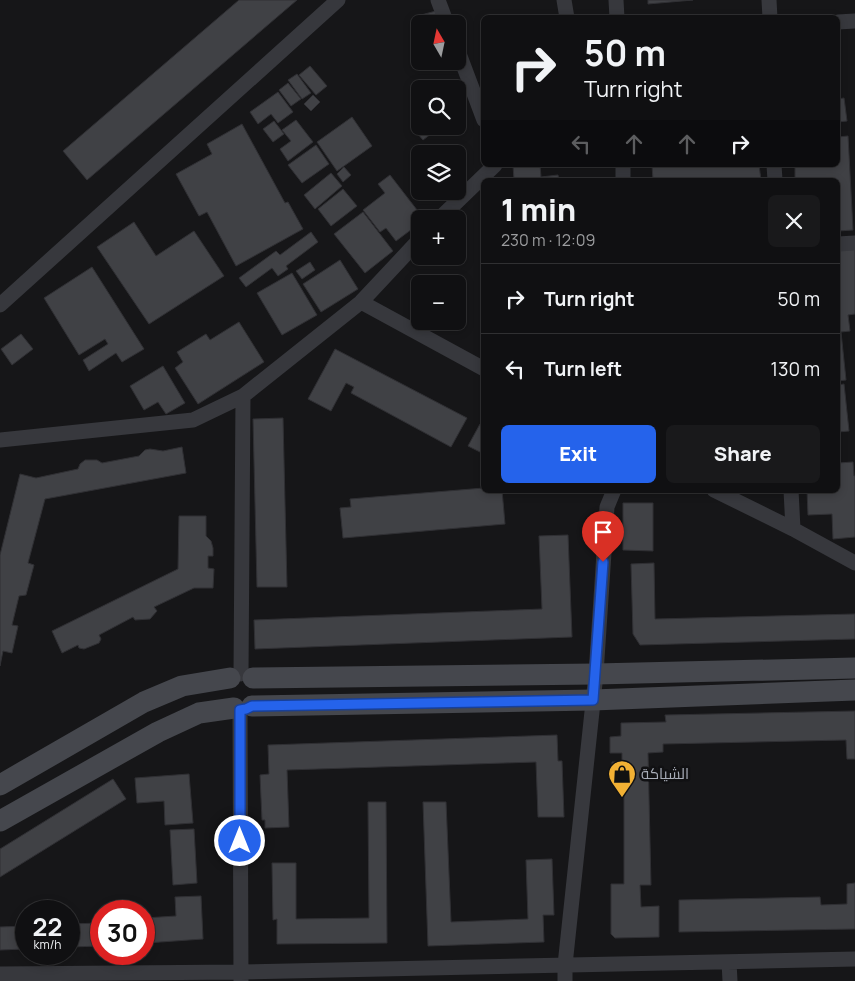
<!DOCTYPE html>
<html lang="en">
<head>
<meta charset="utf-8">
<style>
	:root { --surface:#101012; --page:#19191b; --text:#f1f3f6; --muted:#9c9d9f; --line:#303032; --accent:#2563eb }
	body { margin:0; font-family:Manrope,Cairo,sans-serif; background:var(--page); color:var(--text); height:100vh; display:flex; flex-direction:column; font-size:19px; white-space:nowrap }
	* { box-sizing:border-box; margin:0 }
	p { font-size:16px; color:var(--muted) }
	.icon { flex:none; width:28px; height:28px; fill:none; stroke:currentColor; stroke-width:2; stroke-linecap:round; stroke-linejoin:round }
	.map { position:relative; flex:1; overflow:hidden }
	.sheet { position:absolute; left:481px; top:178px; width:359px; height:315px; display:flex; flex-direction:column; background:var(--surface); border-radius:8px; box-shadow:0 2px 8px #0003,0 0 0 1px var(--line) }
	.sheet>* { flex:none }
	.guide { position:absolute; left:481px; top:15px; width:359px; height:152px; border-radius:8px; box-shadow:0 2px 8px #0003,0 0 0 1px var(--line); background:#101012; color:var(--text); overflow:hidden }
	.needle { width:32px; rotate:351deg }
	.buttons { position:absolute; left:411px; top:15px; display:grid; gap:10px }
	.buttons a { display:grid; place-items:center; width:55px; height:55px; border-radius:8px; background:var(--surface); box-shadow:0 2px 8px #0003,0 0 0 1px var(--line); font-size:25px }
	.speed { position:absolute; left:15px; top:900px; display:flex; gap:10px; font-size:25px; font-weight:700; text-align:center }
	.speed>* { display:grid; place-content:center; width:65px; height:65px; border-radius:50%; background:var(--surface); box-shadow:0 2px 8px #0003,0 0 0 1px var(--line); line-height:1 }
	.speed small { font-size:12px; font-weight:400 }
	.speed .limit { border:8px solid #d22; background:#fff; color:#111 }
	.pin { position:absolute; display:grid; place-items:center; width:42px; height:42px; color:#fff; margin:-51px -21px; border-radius:50% 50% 50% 0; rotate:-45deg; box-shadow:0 0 5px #0007 }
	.pin .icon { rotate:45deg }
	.me { position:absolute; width:55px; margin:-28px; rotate:0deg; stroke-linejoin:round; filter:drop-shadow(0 0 4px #0008) }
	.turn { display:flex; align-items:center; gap:18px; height:105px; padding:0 20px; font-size:22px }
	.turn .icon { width:65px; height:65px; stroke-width:2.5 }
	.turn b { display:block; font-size:35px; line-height:42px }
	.lanes { display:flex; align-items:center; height:48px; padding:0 20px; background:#0003; justify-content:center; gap:25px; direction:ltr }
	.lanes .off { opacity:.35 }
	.round { display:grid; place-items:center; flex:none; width:52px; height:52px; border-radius:8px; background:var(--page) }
	.summary { display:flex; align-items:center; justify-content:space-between; height:85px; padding:0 20px }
	h1 { font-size:30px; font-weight:800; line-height:38px }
	.primary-button { display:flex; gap:10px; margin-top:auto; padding:10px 20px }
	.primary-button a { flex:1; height:58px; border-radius:8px; background:var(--accent); color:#fff; font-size:20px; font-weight:800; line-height:58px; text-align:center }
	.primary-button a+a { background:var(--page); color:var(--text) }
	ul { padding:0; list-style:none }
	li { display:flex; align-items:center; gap:15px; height:70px; padding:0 20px; border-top:1px solid var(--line) }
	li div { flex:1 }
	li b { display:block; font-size:19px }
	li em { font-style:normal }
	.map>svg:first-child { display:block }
</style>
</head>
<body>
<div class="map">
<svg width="855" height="981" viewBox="0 0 855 981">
	<rect width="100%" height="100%" fill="#161618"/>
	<path fill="#404145" stroke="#303034" d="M239,0H297L87,180L63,151Z
		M648,0H693L648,4Z
		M436,11L439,22L432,24H424L421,15Z
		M310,66L327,86L316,95L299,75Z
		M297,74L311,93L302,99L288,80Z
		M459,81L466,104L458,106V89H434Z
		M288,83L301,99L291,106L279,90Z
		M278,92L293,112L278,123L271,114L258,124L250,112Z
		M313,95L320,102L311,111L304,104Z
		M844,98L847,121L838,122V99Z
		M352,117L372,146L337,171L317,142Z
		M296,120L313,142L288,161L280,149L291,141L282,130Z
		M274,121L284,134L273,142L263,129Z
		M242,124L285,203L288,202L303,229L236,266L207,212L199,216L176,174L212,154L207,144Z
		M426,126H433L436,130L423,140L417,133Z
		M848,136L853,230L838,231V180H795V165H838V137Z
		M316,145L329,164L302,183L288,165Z
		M513,165H540L541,177L558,175L559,180H514Z
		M652,165H759L761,180H653Z
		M344,167L351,175L343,182L337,174Z
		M331,173L342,186L315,209L304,195Z
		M390,175L424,219H420V223L396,241L386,228L380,232L363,210L385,193L378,184Z
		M343,189L357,206L331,226L318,209Z
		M363,212L393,251L365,273L334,234Z
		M134,222L156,256L194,231L224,276L149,324L97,247Z
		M311,232L318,242L286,266L288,269L278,276L272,268L246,287L239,278L276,251L280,255Z
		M855,247V314L848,315L850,331L841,332L846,380L838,381V249Z
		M340,260L358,289L321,312L303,284Z
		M310,262L315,270L302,279L296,271Z
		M92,267L144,349L122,362L116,353L89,371L83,360L108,344L105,339L79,355L44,298Z
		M292,273L317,315L282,335L257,293Z
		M239,322L264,362L198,404L175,368L183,362L177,352L206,334L210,340Z
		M21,334L33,349L12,365L1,349Z
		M335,349L467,418L451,447L351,393L354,387L346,383L331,411L308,399Z
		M163,366L185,403L166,414L158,402L144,410L130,386Z
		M844,384L849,431L838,432V385Z
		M283,418L287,587H257L253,419Z
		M480,424L484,426V454L468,446Z
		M182,447L186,473L45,499L28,563L34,565L26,595L19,596L12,625L18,626L12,653L3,651L0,666V555L20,474L36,478L78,469L80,464L85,460H97L102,463L139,456L145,450L150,449L163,451Z
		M853,462L854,476H855V537L833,539L832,514L808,515L807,490H838V463Z
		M484,488V490H502L505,524L343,538L340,508L351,507L350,499Z
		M623,503H653V551L623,550Z
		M179,516H206V536L211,541L213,548V556H208V568L214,569L213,588H194L154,607L157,611L150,619L135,620L133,617L99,635L101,639L99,643L84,649L79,648L78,645L62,653L52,631L178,569Z
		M568,535L572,637L255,649L254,620L542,609L539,536Z
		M654,563L655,619L855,614V639L640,645L633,634L631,564Z
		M855,711V759H847L846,740L663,744V752L648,753L651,885H640L641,907L659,906V937L615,938L611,934V884H624V777H612V762H622V753H610V737L621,736V723L666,722L665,715Z
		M557,735L558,761H562L564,817H538L536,762L287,770L289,827L265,828V820H262L260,775L269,774L268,745Z
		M189,774L193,823L165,825L164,801L137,803L135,778Z
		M113,779L126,799L0,877V849Z
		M368,802H386L387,943L277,944V919L273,920L272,863H296V919L369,918Z
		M423,802H446L451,922L528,919L526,860L552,859L554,915H543L544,942L428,946Z
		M194,829L197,883L173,885L170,830Z
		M855,883V929L679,932V900L820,897L821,905L847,904V884Z
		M201,896L203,939L146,943L145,918L176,916L175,897Z
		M101,923V946L69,947V924Z
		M26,926V949L0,950V927Z"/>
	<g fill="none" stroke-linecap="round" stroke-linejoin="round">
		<path stroke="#37383d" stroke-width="15" d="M438,0L447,24
			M564,0L567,18
			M616,0L617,18
			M769,0L770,18
			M838,22L855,21
			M458,51L484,120
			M623,165V180
			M774,165L775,180
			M439,219L495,165
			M838,244L855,243
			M361,302L484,369
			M0,305L338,0
			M0,440L193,420L243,396L361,302L420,239
			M714,490L793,529L855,563
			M791,490L793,529
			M241,674L243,396
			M240,710L241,981
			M729,962L730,981
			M0,974L240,972L855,959
			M565,981V965L596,674L607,507L614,490"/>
		<path stroke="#45474d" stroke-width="21" d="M253,678L596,674L855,668
			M252,706L593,700L855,690
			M0,785L144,702L182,686L230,678
			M0,821L158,732L199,713L234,708"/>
	</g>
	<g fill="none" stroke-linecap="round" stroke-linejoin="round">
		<g stroke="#184099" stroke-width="12">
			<path id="route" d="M240,841V710L246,709L252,706L593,700L603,562"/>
		</g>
		<use href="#route" stroke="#2563eb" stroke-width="9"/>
	</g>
	<defs>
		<g id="shop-pin" transform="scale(1.4375)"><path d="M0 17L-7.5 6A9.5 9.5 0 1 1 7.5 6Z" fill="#f2b134" stroke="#111113"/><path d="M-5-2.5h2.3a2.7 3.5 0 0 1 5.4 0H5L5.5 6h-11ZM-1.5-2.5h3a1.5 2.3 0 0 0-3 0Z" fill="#111"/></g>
	</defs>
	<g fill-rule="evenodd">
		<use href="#shop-pin" x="622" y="774"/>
	</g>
	<g text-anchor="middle" stroke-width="5" stroke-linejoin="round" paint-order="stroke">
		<g font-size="15" fill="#a8adb8" stroke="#111113" text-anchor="start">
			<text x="641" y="779">الشياكة</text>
		</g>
	</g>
</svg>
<div class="buttons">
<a><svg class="needle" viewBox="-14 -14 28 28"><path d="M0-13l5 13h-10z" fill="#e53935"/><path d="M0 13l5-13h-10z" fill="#9c9d9f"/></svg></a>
<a><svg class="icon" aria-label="search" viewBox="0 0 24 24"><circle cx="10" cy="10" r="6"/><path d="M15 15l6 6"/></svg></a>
<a><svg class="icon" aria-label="layers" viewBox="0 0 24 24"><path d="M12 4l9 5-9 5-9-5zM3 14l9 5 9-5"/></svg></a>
<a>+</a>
<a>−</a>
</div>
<div class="speed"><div>22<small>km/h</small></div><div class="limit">30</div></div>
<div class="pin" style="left:603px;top:562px;background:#d93025"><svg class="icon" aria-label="arrive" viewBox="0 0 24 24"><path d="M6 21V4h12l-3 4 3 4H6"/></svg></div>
<svg class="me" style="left:240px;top:841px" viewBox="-20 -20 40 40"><circle r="17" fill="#2563eb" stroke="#fff" stroke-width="3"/><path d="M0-11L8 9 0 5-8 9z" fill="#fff"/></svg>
<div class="guide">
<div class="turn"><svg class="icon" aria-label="right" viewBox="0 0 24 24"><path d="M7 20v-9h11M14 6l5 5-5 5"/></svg><div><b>50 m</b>Turn right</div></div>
<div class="lanes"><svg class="icon off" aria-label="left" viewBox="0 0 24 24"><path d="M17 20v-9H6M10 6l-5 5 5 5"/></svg><svg class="icon off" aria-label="ahead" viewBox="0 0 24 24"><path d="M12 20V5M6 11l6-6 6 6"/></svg><svg class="icon off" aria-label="ahead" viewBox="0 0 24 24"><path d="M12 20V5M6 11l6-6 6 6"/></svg><svg class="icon" aria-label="right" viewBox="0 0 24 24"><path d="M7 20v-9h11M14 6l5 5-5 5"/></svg></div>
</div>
<section class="sheet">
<div class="summary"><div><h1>1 min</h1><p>230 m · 12:09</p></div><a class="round"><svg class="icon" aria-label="close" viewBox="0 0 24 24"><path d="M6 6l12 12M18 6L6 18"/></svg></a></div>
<ul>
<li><svg class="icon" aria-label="right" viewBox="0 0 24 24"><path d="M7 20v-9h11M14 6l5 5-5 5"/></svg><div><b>Turn right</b></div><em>50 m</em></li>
<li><svg class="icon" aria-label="left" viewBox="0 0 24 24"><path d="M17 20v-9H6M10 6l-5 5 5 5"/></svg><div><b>Turn left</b></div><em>130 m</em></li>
</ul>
<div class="primary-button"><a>Exit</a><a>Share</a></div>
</section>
</div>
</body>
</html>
